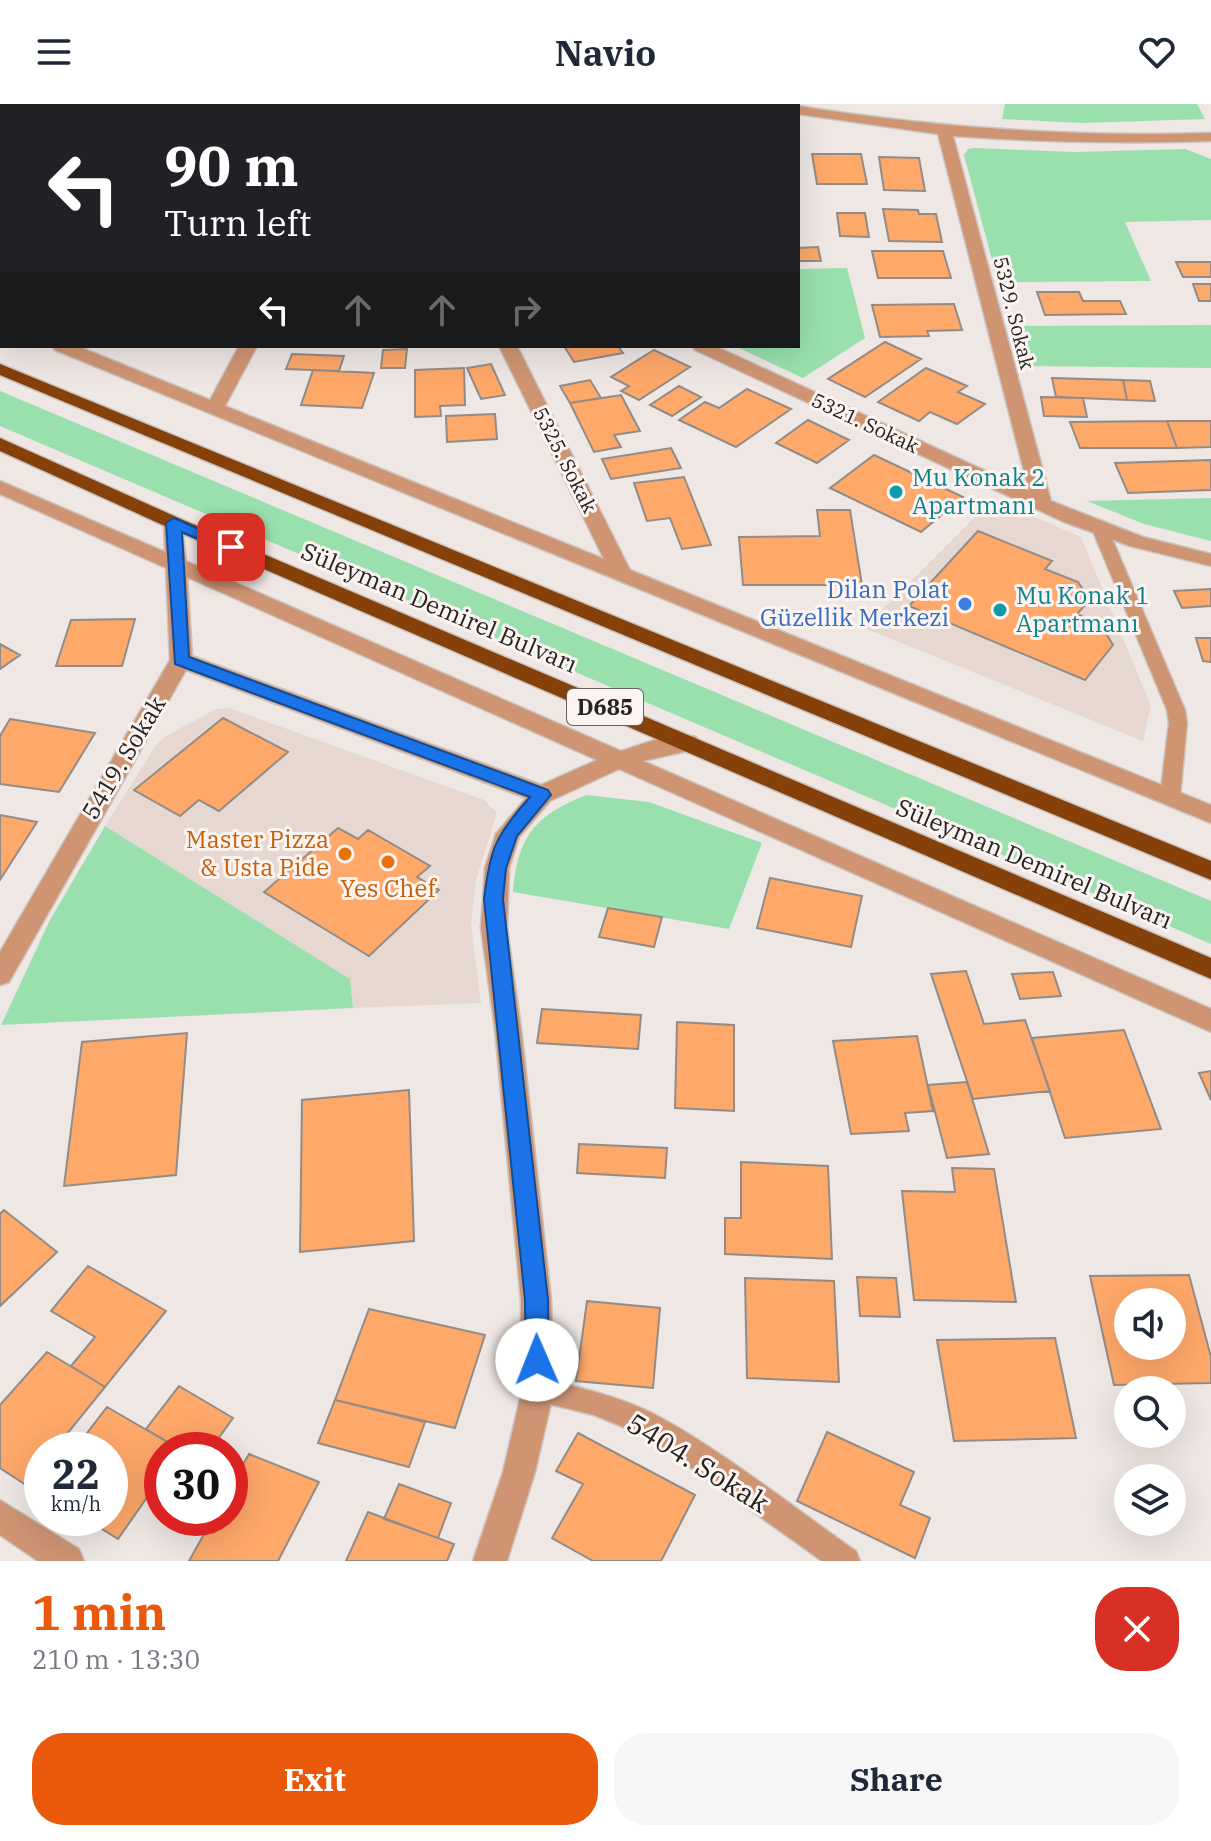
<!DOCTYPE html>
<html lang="en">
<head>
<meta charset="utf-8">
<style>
	:root { --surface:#fff; --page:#f6f6f7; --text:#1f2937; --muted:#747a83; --accent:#ea580c }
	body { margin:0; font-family:"IBM Plex Serif",serif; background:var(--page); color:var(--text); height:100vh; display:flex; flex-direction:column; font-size:30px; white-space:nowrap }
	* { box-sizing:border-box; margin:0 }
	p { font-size:26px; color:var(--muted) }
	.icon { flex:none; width:44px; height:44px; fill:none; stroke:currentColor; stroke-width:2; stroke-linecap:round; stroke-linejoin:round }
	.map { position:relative; height:1457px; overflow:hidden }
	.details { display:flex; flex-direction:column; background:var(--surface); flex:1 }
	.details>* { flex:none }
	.banner { position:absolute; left:0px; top:0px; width:800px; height:244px; box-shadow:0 8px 32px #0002; background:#202124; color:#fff; overflow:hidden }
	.tools { position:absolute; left:1114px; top:1184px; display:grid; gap:16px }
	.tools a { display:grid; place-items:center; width:72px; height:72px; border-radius:50%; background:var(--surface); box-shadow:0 8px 32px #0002; font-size:40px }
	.speed { position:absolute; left:24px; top:1328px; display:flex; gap:16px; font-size:40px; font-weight:700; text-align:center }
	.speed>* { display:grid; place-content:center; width:104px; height:104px; border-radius:50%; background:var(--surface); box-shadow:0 8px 32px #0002; line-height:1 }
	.speed small { font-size:20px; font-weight:400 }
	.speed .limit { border:12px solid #d22; background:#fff; color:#111 }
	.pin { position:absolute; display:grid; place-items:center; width:68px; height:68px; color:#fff; margin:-34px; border-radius:16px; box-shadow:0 4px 12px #0006 }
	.me { position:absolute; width:88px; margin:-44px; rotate:359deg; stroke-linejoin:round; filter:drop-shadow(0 0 6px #0008) }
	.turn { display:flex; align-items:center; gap:28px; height:168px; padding:0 32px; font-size:36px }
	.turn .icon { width:104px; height:104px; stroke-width:2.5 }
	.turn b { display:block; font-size:56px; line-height:68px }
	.lanes { display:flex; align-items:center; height:76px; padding:0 32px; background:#0003; justify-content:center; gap:40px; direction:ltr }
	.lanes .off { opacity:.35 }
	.round { display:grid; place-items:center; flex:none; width:84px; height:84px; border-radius:32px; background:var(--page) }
	.overview { display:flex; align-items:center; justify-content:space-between; height:136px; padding:0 32px }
	h1 { font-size:48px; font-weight:700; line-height:60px; color:var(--accent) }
	.primary-button { display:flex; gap:16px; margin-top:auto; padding:16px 32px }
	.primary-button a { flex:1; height:92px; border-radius:32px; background:var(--accent); color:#fff; font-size:32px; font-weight:700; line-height:92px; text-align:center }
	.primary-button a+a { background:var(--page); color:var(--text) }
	header { display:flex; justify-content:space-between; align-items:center; height:104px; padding:0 32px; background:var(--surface); font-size:36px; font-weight:700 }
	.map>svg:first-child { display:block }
</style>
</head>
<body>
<header><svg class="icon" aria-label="menu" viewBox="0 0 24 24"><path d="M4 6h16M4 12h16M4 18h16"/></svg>Navio<svg class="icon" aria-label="heart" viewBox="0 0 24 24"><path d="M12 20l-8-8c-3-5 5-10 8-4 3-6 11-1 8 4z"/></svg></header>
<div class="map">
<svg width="1211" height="1457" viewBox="0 0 1211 1457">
	<rect width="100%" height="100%" fill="#eee7e4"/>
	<path fill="#e6d8d1" d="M993,395L1081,433L1151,602L1143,637L864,524Z
		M229,604L484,696L497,709L476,776L471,819L481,899L353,904L350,875L105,722L156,641L166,632L216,605Z"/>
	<path fill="#99e0ae" d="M362,0H697L705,2H362Z
		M1005,0H1197L1205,15L1082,19L1002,15Z
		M974,44L1075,48L1185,45L1211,55V116L1125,118L1151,177L998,178L964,51L968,45Z
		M847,164L865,234L803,274L735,242H798V165Z
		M1211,221V264L1024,262L1011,222Z
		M0,287L1211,797V840L0,322Z
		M1211,394V437L1144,420L1087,397Z
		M586,691L649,698L762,739L729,825L513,788C518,733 534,712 586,691Z
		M105,722L350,875L353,904L1,921L50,816Z"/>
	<path fill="#fea86a" stroke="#928c89" stroke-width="2" fill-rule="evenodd" d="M812,50H861L867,80H817Z
		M879,53L919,54L925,87L884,86Z
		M883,105L918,106L919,110H936L942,138L889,137Z
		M837,109H865L869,133L840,132Z
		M818,143L821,157H799L798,144Z
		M872,147H943L951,174H878Z
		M1176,158H1211V173H1183Z
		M1193,180H1211V197H1199Z
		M1037,188H1079L1083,197H1120L1126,210L1045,211Z
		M954,200L962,226L927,227L929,232L880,233L872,201Z
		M885,238L921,255L865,293L828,275Z
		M564,242H618L623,249L574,258Z
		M407,245L405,264H381L383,246Z
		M654,246L690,263L639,296L621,287L629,282L611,273Z
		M292,250L344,252L339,267L286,265Z
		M491,260L505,291L481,295L467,264Z
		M464,264L465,301L440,302L441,312L415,313V266Z
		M926,264L967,282L958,288L985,300L957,320L930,308L919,317L878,298Z
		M313,266L374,269L362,304L301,301Z
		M1052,274L1123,276L1127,296L1056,293Z
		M590,276L601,294L570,299L560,282Z
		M1123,276L1150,277L1155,297L1127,296Z
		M679,282L701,293L672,312L650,301Z
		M747,285L791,305L736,343L679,316L705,298L719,304Z
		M621,291L640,327L614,331L621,343L594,348L570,299Z
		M1041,293L1083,294L1087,313L1044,312Z
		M495,310L497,335L447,338L446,312Z
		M808,316L849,336L817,359L776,339Z
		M1167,317H1211V343L1177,344Z
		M1167,317L1177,344H1080L1070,318Z
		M671,344L681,364L611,375L602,355Z
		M874,351L963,393L921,428L830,384Z
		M1211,356V386L1128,389L1115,359Z
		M684,373L711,441L682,445L670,414L647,417L634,379Z
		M817,406H850L862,481H743L739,433L820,432Z
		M978,427L1052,457L1045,465L1078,478L1090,496L1077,510L1101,521L1113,541L1085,576L909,502Z
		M1211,485V502L1182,504L1174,487Z
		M135,515L122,562H56L71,516Z
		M1196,534H1211V558L1203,557Z
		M0,540L20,551L0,565Z
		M223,614L288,648L219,707L199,696L180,712L134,686Z
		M10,615L95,629L59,688L0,680V632Z
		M0,711L37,718L0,776Z
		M338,724L358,735L368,726L430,762L417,773L439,786L369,852L264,788Z
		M770,774L862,792L851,843L757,824Z
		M608,804L662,813L654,843L599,833Z
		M966,867L984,920L1025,916L1050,987L973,995L931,870Z
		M1053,868L1061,892L1020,895L1012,870Z
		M542,905L641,911L638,945L537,939Z
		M677,918L734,921V1007L675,1004Z
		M1124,926L1161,1025L1065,1034L1032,934Z
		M187,929L176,1071L64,1082L82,938Z
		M917,932L933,1007L905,1009L909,1027L851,1030L833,937Z
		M1211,967V996L1199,969Z
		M967,978L989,1050L947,1054L928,981Z
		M409,986L414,1137L300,1148L302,996Z
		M579,1040L667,1044L665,1074L577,1069Z
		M741,1058L828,1062L832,1155L725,1150V1114H741Z
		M952,1064L994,1065L1016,1198L914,1196L902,1087L955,1088Z
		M4,1106L57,1148L0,1202V1110Z
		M88,1162L166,1207L105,1283L71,1262L95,1233L51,1207Z
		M1189,1171L1211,1253V1279L1114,1281L1090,1172ZM1128,1198H1172V1242H1128Z
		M857,1173L896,1174L900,1213L860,1212Z
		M745,1174L834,1177L839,1278L747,1274Z
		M587,1197L660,1204L653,1284L576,1277Z
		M369,1205L485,1231L455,1324L335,1296Z
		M1055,1234L1076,1334L954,1337L937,1236Z
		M47,1248L105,1283L54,1346H42V1361L26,1381L0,1364V1301Z
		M179,1282L233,1314L210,1346H181L146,1325Z
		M335,1296L425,1318L409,1363L318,1339Z
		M107,1303L181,1346H162V1372L118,1435L84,1414H110V1346H74Z
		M827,1328L914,1368L900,1401L930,1414L915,1454L797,1397Z
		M578,1329L695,1391L661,1457H593L552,1434L583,1380L556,1367Z
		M249,1350L319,1378L278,1457H189L213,1414H230V1383Z
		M399,1380L451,1399L438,1434L384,1415Z
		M368,1408L454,1440L447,1457H346Z"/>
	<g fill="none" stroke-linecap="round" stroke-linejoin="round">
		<g stroke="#cac4c1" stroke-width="3">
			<path id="lane" d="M0,45H2V53H0Z
				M1100,420L1108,425L1185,606L1187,619L1180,693L1170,700L1160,693L1169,619L1167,606L1092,425Z
				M538,1274C578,1283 619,1292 656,1311C726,1349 791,1402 856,1447L860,1457H822L669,1348L635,1328L594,1311L529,1295L525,1286L529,1277Z"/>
		</g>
		<g stroke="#cac4c1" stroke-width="3">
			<path id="street" d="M343,0H357V2H343Z
				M759,0H781L782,2H760Z
				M796,2H798C935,24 1072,33 1211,29V37C1125,40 1039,38 953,32L1051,397L1143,433L1211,450V462L1130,442L1064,418L695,246L692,242H715L1029,387L938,30L798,10Z
				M0,212H2V223H0Z
				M52,242H77L210,296L239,242H257L225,302L604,455L499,242H517L630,466L1211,701V719L55,246Z
				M0,377L165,448L164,419L167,415H181L186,457L621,647C643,640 674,627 696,633L699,639L696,645L643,657L1211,905V928L619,665L550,697L519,733L509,764L507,824L521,925L551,1196L554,1286L535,1368L507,1457H473L503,1368L522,1286L521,1196L495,925L481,824L485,764L496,730L526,694L186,566L9,878L0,881V848L170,556L166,464L0,390ZM187,473L597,656L541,681L192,552Z
				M0,1396L79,1445L84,1457H38L0,1431Z"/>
		</g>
		<g stroke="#cac4c1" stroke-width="3">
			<path id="highway" d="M0,260L1211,757V776L0,271Z
				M0,334L181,415L1211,854V875L167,423L0,347Z"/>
		</g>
		<use href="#lane" fill="#cf9573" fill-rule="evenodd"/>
		<use href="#street" fill="#cf9573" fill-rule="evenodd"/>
		<use href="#highway" fill="#864009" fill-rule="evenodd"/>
	</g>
	<path fill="#1a73e8" stroke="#114b97" stroke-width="2" d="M174,414L238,443L231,448L225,446L182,428L189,553L548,686L551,691L517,732L506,764L503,795L548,1196L549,1256L546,1264L537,1267L529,1264L526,1256L525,1196L484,795C490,744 496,731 530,693L175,560L166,419Z"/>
	<g fill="#0f9aa8" stroke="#fbf4f1" stroke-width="3">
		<circle cx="896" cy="388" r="8"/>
		<circle cx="1000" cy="506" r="8"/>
	</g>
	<circle fill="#3f7fe0" stroke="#fbf4f1" stroke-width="3" cx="965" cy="500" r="8"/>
	<g fill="#e8710a" stroke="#fbf4f1" stroke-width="3">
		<circle cx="345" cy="750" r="8"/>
		<circle cx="388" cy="758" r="8"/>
	</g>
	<g text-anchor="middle" stroke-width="6" stroke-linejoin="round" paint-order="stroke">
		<g font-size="20" fill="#262423" stroke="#fbf4f1">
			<text transform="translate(1014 209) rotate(76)" y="7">5329. Sokak</text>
			<text transform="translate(865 319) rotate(25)" y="7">5321. Sokak</text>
			<text transform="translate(565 356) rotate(63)" y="7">5325. Sokak</text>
		</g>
		<rect fill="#fbf4f1" stroke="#666261" stroke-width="2" x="567" y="585" width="76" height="36" rx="6"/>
		<g font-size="22" font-weight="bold" fill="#262423">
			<text x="605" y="611">D685</text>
		</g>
		<g font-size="24" fill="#0d838f" stroke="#fbf4f1" text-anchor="start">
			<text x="912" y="382">Mu Konak 2<tspan x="912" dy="28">Apartmanı</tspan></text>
			<text x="1016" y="500">Mu Konak 1<tspan x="1016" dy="28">Apartmanı</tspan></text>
		</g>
		<g font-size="24" fill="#366cbe" stroke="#fbf4f1" text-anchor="end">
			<text x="949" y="494">Dilan Polat<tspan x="949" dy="28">Güzellik Merkezi</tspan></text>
		</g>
		<g font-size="24" fill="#262423" stroke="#fbf4f1">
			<text transform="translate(439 504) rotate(23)" y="8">Süleyman Demirel Bulvarı</text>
			<text transform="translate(124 654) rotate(-59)" y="8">5419. Sokak</text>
			<text transform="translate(1034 760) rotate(23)" y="8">Süleyman Demirel Bulvarı</text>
		</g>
		<g font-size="24" fill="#c56008" stroke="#fbf4f1" text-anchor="end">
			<text x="329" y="744">Master Pizza<tspan x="329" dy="28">&amp; Usta Pide</tspan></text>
			<text x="388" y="793" text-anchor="middle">Yes Chef</text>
		</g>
		<g font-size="28" fill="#262423" stroke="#fbf4f1">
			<text transform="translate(698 1359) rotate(32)" y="10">5404. Sokak</text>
		</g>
	</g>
</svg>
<div class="tools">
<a><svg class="icon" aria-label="sound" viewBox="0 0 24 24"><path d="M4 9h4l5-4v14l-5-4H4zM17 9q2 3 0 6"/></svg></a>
<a><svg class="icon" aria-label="search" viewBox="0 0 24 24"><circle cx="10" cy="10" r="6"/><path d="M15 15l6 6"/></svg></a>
<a><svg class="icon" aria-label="layers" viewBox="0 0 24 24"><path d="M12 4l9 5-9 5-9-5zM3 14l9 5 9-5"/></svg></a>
</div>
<div class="speed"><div>22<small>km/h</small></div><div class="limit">30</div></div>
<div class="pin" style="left:231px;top:443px;background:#d93025"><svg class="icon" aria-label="arrive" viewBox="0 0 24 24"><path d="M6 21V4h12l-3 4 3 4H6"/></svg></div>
<svg class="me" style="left:537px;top:1256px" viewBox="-20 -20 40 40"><circle r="19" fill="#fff"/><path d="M0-13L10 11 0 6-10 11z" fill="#1a73e8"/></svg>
<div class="banner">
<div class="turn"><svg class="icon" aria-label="left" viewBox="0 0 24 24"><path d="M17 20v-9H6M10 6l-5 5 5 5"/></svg><div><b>90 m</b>Turn left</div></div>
<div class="lanes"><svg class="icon" aria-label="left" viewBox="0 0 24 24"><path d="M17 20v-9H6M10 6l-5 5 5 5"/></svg><svg class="icon off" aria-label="ahead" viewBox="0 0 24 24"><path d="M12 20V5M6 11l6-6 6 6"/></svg><svg class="icon off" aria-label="ahead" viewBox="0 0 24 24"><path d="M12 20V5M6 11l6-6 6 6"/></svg><svg class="icon off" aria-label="right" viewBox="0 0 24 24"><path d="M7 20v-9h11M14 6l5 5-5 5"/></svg></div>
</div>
</div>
<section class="details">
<div class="overview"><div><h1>1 min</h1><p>210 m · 13:30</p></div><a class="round" style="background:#d93025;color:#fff"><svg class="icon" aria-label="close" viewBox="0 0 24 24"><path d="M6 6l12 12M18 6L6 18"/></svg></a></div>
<div class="primary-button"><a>Exit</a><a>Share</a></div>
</section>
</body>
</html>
